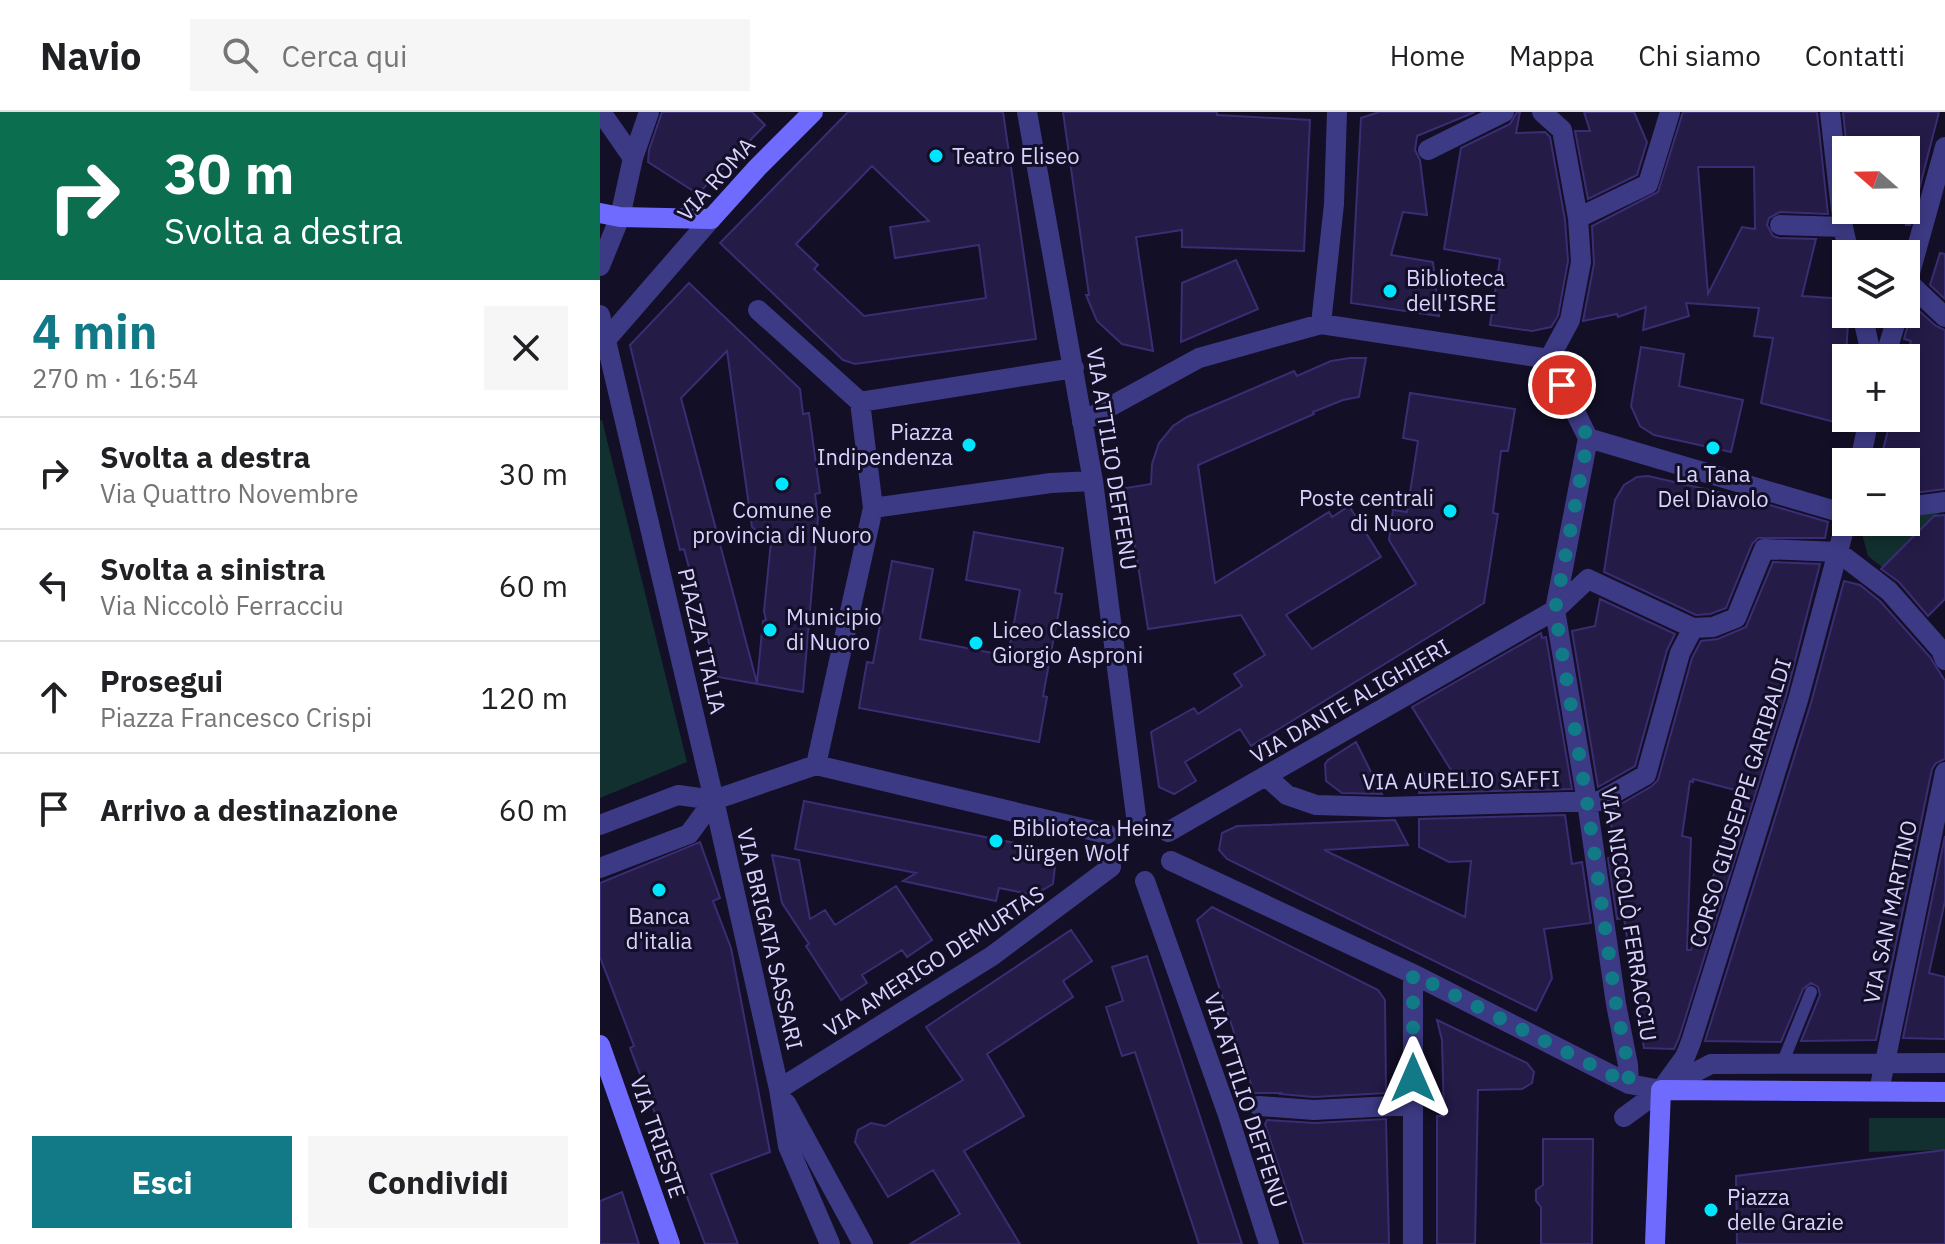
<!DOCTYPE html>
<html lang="it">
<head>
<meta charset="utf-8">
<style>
	:root { --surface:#fff; --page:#f6f6f6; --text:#202124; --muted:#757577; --line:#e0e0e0; --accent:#127987 }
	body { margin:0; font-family:"IBM Plex Sans",sans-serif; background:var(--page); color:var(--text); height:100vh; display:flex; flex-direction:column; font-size:30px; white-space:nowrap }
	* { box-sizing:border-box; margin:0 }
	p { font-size:26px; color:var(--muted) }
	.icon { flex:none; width:44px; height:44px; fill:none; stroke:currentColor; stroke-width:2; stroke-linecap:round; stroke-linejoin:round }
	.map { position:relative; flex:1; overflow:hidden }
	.drawer { display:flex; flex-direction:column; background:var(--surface); width:600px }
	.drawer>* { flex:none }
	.banner { background:#0b6e4f; color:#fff; overflow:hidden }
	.needle { width:52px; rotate:290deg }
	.fabs { position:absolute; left:1232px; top:24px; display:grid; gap:16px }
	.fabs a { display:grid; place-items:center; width:88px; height:88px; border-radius:0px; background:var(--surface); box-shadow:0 4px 12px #0003; font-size:40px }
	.pin { position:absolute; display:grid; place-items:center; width:68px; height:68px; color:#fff; margin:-34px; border:4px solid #fff; border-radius:50%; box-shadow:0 2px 8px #0007 }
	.me { position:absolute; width:88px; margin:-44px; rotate:0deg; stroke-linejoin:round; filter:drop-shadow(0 0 6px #0008) }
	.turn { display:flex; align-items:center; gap:28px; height:168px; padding:0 32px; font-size:36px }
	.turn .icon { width:104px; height:104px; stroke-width:2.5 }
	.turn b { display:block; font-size:56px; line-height:68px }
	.round { display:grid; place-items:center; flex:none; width:84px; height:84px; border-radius:0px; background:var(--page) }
	.headline { display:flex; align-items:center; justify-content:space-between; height:136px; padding:0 32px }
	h1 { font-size:48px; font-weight:800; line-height:60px; color:var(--accent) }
	.cta { display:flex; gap:16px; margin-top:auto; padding:16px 32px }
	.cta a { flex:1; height:92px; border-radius:0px; background:var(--accent); color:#fff; font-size:32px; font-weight:800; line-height:92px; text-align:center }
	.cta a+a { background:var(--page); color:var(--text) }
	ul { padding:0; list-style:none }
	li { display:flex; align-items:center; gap:24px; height:112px; padding:0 32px; border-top:2px solid var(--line) }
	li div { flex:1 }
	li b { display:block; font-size:30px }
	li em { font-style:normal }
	header { display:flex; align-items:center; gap:48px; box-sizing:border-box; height:112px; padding:0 40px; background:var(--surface); border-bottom:2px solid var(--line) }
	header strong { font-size:38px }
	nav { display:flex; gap:44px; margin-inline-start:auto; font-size:28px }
	.search { width:560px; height:72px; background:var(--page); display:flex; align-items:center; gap:20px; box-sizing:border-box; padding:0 28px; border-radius:0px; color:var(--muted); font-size:30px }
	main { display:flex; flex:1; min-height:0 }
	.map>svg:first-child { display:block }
</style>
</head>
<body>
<header>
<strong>Navio</strong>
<div class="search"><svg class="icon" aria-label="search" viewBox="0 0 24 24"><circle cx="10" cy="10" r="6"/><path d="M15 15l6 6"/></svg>Cerca qui</div>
<nav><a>Home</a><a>Mappa</a><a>Chi siamo</a><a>Contatti</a></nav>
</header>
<main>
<section class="drawer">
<div class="banner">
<div class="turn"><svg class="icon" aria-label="right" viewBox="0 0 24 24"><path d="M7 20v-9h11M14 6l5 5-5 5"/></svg><div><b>30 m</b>Svolta a destra</div></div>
</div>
<div class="headline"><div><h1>4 min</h1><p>270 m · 16:54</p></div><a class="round"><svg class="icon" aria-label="close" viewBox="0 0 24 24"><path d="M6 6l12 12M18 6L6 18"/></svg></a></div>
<ul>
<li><svg class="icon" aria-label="right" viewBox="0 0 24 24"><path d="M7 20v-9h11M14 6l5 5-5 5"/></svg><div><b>Svolta a destra</b><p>Via Quattro Novembre</p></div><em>30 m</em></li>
<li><svg class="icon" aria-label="left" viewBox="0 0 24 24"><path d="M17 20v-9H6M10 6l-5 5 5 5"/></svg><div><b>Svolta a sinistra</b><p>Via Niccolò Ferracciu</p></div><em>60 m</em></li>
<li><svg class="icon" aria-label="ahead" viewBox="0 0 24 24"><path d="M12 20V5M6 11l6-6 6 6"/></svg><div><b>Prosegui</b><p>Piazza Francesco Crispi</p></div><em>120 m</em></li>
<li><svg class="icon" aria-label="arrive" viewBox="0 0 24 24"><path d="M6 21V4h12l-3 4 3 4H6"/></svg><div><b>Arrivo a destinazione</b></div><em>60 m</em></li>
</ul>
<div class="cta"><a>Esci</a><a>Condividi</a></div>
</section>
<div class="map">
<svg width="1345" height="1132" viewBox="0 0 1345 1132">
	<rect width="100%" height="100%" fill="#130f26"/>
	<path fill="#12302f" d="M2,308L87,650L0,686V309Z
		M1328,399L1340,400L1282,455L1268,444L1261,418L1288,410H1306V405Z
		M1269,1006H1345V1038L1269,1040Z"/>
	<path fill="#241b47" stroke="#3b2d73" stroke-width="2" fill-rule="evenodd" d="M62,0H152L165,13L98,82L48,50L49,38Z
		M248,0H403L436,227L255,252L243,248L120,131ZM272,54L329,109L290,115L295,146L379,133L386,186L264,204L214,157L218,153L196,132Z
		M463,0H617V3L710,8L704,139L582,135V118L536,125L553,239L522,232L497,209L486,183H489Z
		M779,0H875L817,24L815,38L820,48L827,103L803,100L791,143L833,150L839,204L751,191L761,6Z
		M917,0H920L916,21L945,20L950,25L965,108L968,149L958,204L951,215L932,219L890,213L900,147L844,137L861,36L910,12Z
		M984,0H1034L1047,30L1037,63L988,87L975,19H990Z
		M1083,0H1217L1228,102L1180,100L1169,106L1167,113L1173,124L1179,126L1216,127L1202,184L1246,187V202H1249L1251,211L1248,210L1246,246V313L1161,291L1173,226L1154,224L1159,196L1086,191L1089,204L1043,218L1046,195L1018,205L1017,202L983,209L994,152L992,114L1058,80ZM1098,55H1154L1155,117L1142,115L1108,182Z
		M1243,0H1339L1310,113H1306V38H1247Z
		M1340,141L1345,142V187L1330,173Z
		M636,148L658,197L581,230L582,171Z
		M89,171L200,277L203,302L209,301L220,381L215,382L218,405L203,580L118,565L84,437L80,438L30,233ZM127,239L152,415L171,430L164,499L166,508L163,509L157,571L81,286Z
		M1318,198L1336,214L1345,218V377L1306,382V350H1280L1291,306H1306V247L1311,229L1304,227L1311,202H1317Z
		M1041,235L1084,242L1079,274L1143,288L1131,340L1054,323L1040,314L1031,294Z
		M750,246H766L759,285L743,288L713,300L714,302L598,353L615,471L729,400L732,405L749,394L781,445L686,503L712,537L816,472L789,428L793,398L807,400L818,329L803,326L810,281L915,297L908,339H901L893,401L898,402L884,491L651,634L640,617L585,650L596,669L574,682L559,675L551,620L594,596L598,602L642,574L634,562L665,543L641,503L548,517L526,376L551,372L552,352L559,331L573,314L587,305L694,259L697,264L731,249Z
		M1048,364L1153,388L1228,410L1225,426H1158L1152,432L1126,496L1110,502L1096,503L1004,460L1015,388L1024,373L1037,365Z
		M1345,403V487L1328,504L1299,470L1281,457L1334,404Z
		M374,420L463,436L455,481L462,482L443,584L447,585L439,630L259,596L267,550L273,551L292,449L333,457L320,527L408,544L420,478L366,468Z
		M1173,450L1220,452L1186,584L1079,926L1074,937L1044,936L1024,806L1017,807L1008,746L1016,745L1009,699L1052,674L1058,668L1092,546L1101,529L1118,527L1146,515ZM1093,667L1139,679L1091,838H1087L1091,726L1082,724L1090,669L1093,670Z
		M1244,469L1260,473L1280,489L1330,545L1345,569V647L1336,651L1332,657L1276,928L1201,929L1220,883L1218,875L1211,871L1203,877L1181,930L1105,929L1211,591Z
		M1000,487L1075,522L1067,538L1035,654L998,675L972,519L995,514Z
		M941,521L942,526L946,525L972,677L819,681V661L854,663L812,595Z
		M756,630L782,682L742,681L726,669L725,652L728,648Z
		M204,689L445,737L455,754L453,772L434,783L399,776L396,789L303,769L316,761L195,737Z
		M965,703L972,752L982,750L991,811L944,817L952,866L936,899L627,747L619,738L622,721L637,714L795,708L808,733L724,738L865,805L871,749L849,750L819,735V707Z
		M1345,724V789L1329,861L1345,865V927L1303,926Z
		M100,730L120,786L113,789L131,836L170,1040L111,1062L138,1132H105L30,936L34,934L0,845V771Z
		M172,743L199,748L210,807L225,798L235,813L296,774L332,828L307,845L302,838L262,863L267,871L241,888L206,834L209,832L182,791Z
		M612,795L778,878L785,888L786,981L714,985L680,982L681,981H654L597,808Z
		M471,818L492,849L463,869L473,885L387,942L424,1004L364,1039L420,1132H310L360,1102L333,1058L288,1085L255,1030L258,1018L271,1011L285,1014L363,968L326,915Z
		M547,844L642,1132H599L535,940L522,944L506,895L523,889L512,855Z
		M837,908L927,951L934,960L932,971L922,977L878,978L875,1132H837V1004H844L842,928Z
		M786,1007L789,1132H704L665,1012L667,1008L715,1011Z
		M943,1027H993L992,1132H941V1095L936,1089V1078L943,1073Z
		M1345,1038V1132H1137L1136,1064Z
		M22,1080L39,1132H0V1089Z"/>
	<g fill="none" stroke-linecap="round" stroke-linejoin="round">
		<path stroke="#3d3a85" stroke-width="12" d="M1182,952L1211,880"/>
		<path stroke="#3d3a85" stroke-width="20" d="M1,0L33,46
			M427,0L493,369L536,704
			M942,0L962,18L978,106L981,150L970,208L949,247
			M1230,0L1243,115L1249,142
			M828,38L904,0
			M978,106L1048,72L1070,0
			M1180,113L1243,115
			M0,154L20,105L33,46L49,0
			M1308,170L1345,205
			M1306,175L1345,35
			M158,198L260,290
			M1262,202L1272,246
			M0,203L114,688L179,977L188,1034L230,1132
			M721,212L734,92L737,0
			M5,229L111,107
			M1285,246L1298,202
			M949,247L988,326L955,498L987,690L1016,892L1028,953L1029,972
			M260,290L474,256
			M482,310L599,246L721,212L949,247
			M988,326L1246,402
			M1260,350L1269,306
			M1306,395L1345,390
			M273,396L451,371L493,369
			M1238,440L1289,479L1341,538L1345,548
			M216,653L273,396L260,290
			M216,653L507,722
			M667,665L687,683L716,693L786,695L1000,689L1046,663L1080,541L1093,516
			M0,713L78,683L114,688L216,653
			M568,720L955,498L988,467L1093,516L1113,515L1136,506L1164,437L1238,440
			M571,749L813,862L1029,972L1061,978
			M0,756L89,722L114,688
			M545,769L628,1003L669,1132
			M813,862V1132
			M179,977L392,844L511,755
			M1061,978L1085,945L1091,930L1198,588L1246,410
			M1279,979L1345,660
			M186,991L263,1132
			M659,994L714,998L813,993
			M1024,1005L1061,978L1111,952L1345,951"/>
		<path stroke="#6f6bff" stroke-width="20" d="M0,101L20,105L111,107L157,56L213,0
			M0,933L70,1132
			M1055,1132L1061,978L1345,980"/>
	</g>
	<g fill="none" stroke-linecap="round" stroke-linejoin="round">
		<path stroke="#127987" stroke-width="14" stroke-dasharray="0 25.2" d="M813,966V862L1029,972L1028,953L1016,892L987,690L955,498L988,326L962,273"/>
	</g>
	<g fill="#00e5ff" stroke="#130f26" stroke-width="3">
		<circle cx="336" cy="44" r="8"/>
		<circle cx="790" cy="179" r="8"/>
		<circle cx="369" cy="333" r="8"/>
		<circle cx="1113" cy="336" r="8"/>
		<circle cx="182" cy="372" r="8"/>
		<circle cx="850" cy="399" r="8"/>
		<circle cx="170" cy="518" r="8"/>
		<circle cx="376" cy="531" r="8"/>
		<circle cx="396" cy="729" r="8"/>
		<circle cx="59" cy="778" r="8"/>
		<circle cx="1111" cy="1098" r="8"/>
	</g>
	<g text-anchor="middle" stroke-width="6" stroke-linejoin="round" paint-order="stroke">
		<g font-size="22" fill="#d9d4ff" stroke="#130f26" text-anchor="start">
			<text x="352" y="52">Teatro Eliseo</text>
			<text x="806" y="174">Biblioteca<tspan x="806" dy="25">dell'ISRE</tspan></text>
			<text x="353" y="328" text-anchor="end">Piazza<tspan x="353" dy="25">Indipendenza</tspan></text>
			<text x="1113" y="370" text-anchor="middle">La Tana<tspan x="1113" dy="25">Del Diavolo</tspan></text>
			<text x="834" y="394" text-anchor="end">Poste centrali<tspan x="834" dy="25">di Nuoro</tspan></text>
			<text x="182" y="406" text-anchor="middle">Comune e<tspan x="182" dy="25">provincia di Nuoro</tspan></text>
			<text x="186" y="513">Municipio<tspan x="186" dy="25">di Nuoro</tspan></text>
			<text x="392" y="526">Liceo Classico<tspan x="392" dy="25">Giorgio Asproni</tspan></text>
			<text x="412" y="724">Biblioteca Heinz<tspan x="412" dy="25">Jürgen Wolf</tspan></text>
			<text x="59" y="812" text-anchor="middle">Banca<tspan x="59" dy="25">d'italia</tspan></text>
			<text x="1127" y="1093">Piazza<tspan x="1127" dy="25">delle Grazie</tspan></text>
		</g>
		<g font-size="22" fill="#d9d4ff" stroke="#130f26">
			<text transform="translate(116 67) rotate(-48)" y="8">VIA ROMA</text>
			<text transform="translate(512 347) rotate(81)" y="8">VIA ATTILIO DEFFENU</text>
			<text transform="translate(102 529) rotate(77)" y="8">PIAZZA ITALIA</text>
			<text transform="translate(750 589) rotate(-30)" y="8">VIA DANTE ALIGHIERI</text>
			<text transform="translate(861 668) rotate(-1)" y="8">VIA AURELIO SAFFI</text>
			<text transform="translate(1140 691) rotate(-73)" y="8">CORSO GIUSEPPE GARIBALDI</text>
			<text transform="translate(1290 800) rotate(-78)" y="8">VIA SAN MARTINO</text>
			<text transform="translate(1029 802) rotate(81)" y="8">VIA NICCOLÒ FERRACCIU</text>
			<text transform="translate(170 827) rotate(77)" y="8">VIA BRIGATA SASSARI</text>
			<text transform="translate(334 849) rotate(-33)" y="8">VIA AMERIGO DEMURTAS</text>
			<text transform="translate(646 988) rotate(72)" y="8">VIA ATTILIO DEFFENU</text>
			<text transform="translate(58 1025) rotate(71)" y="8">VIA TRIESTE</text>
		</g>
	</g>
</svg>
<div class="fabs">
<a><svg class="needle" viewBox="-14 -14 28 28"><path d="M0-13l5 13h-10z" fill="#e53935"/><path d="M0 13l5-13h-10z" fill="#757577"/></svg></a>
<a><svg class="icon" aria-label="layers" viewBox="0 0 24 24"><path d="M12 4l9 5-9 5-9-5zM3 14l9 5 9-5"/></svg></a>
<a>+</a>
<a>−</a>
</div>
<div class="pin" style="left:962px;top:273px;background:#d93025"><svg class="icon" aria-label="arrive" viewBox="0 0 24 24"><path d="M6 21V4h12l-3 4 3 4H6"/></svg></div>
<svg class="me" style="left:813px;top:966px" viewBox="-20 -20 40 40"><path d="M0-17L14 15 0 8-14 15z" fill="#127987" stroke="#fff" stroke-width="4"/></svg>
</div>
</main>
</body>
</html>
